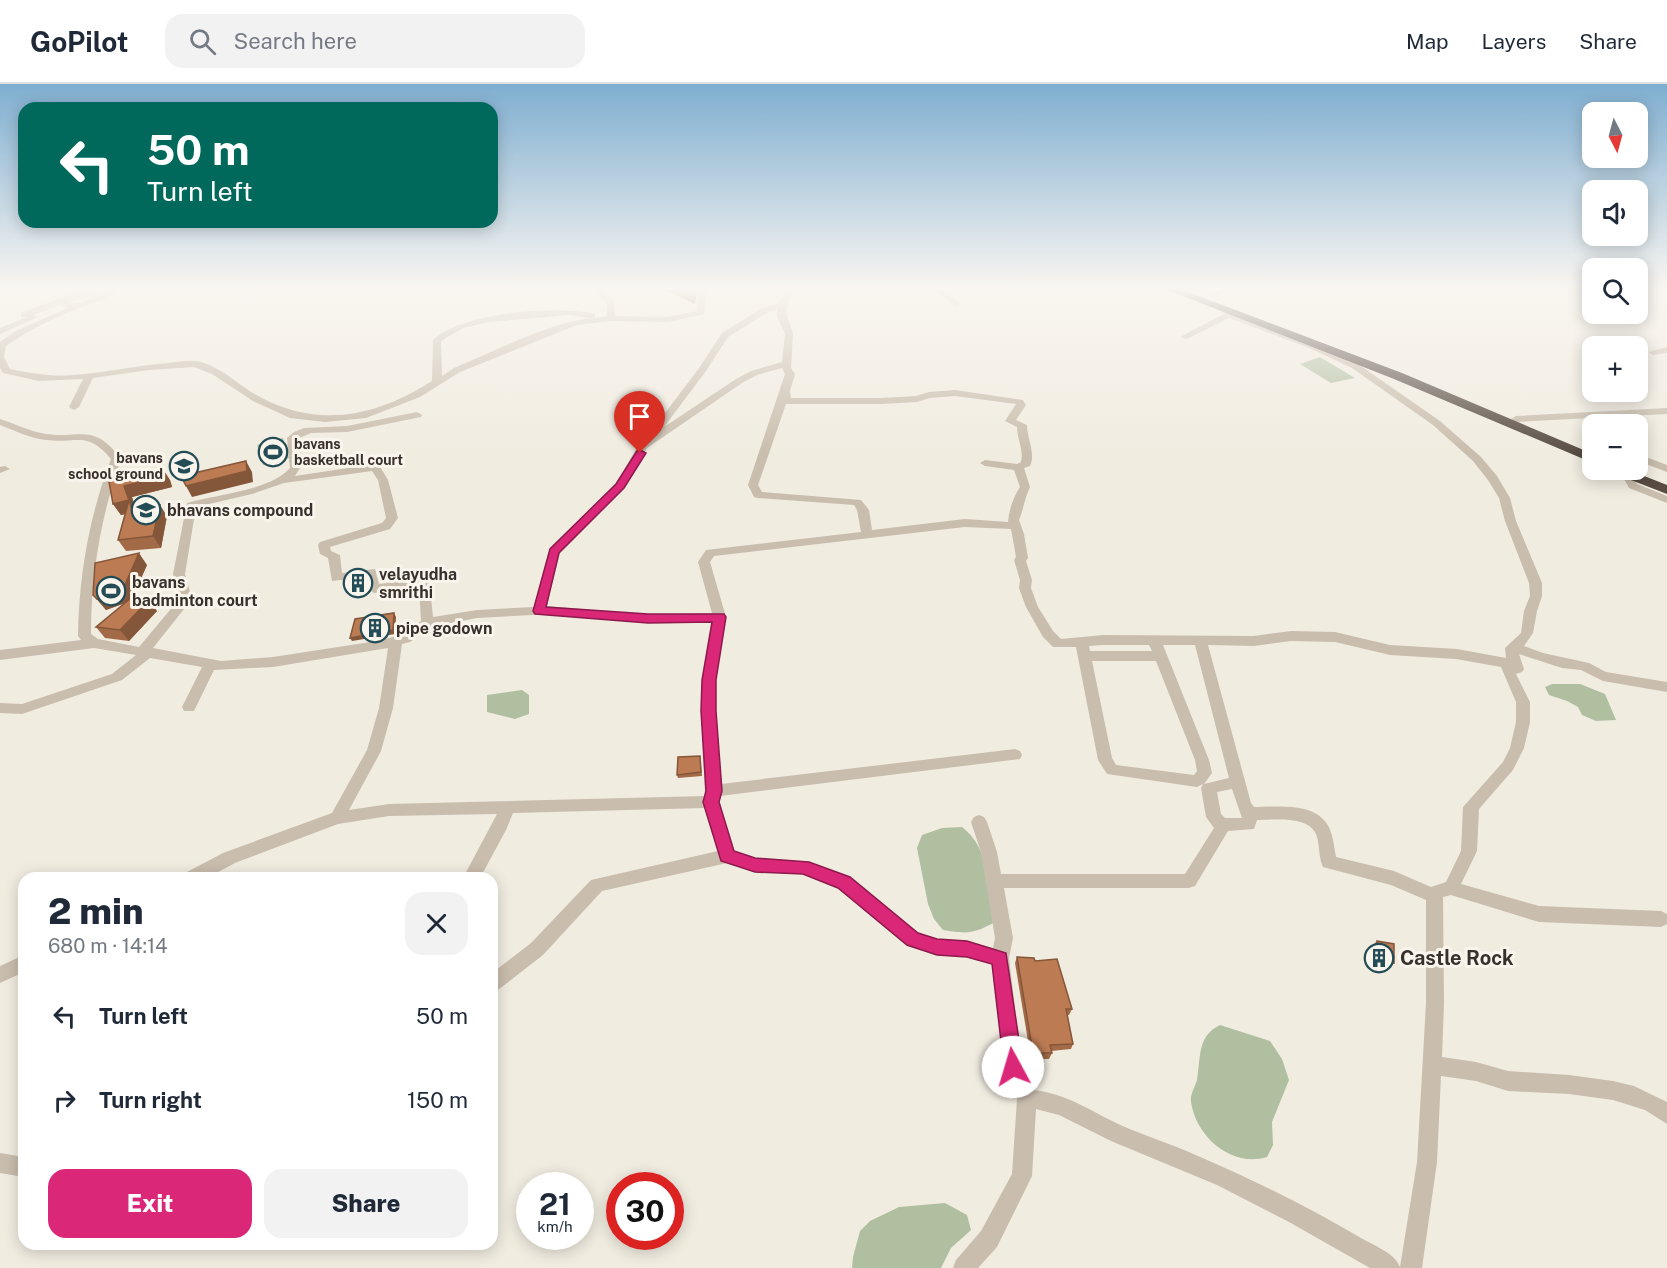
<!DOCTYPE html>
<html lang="en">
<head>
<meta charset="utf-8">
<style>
	:root { --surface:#fff; --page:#f2f2f3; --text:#1f2937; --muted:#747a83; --line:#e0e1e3; --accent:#db2777 }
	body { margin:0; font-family:"Public Sans",sans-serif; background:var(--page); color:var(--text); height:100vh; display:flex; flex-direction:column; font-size:22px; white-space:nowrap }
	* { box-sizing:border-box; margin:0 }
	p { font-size:20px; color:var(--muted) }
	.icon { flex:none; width:33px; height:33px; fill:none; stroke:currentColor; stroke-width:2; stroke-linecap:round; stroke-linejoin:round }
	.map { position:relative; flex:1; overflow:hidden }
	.side { position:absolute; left:18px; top:788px; width:480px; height:378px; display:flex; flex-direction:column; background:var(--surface); border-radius:18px; box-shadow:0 3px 15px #0003 }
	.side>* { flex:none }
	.top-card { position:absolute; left:18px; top:18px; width:480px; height:126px; border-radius:18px; box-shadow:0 3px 15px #0003; background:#00695c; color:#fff; overflow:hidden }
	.needle { width:39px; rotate:174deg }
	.controls { position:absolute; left:1582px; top:18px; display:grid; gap:12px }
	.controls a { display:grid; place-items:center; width:66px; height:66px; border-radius:12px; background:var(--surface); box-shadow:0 3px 15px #0003; font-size:30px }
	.speed { position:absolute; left:516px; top:1088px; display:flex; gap:12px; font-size:30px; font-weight:700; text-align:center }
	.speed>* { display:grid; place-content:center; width:78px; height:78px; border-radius:50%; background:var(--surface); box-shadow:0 3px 15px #0003; line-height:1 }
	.speed small { font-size:15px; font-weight:400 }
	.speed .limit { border:9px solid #d22; background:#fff; color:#111 }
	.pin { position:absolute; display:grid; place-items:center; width:51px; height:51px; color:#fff; margin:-62px -26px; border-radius:50% 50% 50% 0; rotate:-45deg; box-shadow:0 0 6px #0007 }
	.pin .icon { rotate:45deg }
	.me { position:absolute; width:66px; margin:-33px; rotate:354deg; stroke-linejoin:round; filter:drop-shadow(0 0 4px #0008) }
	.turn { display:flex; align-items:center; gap:21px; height:126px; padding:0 30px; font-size:27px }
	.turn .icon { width:78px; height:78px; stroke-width:2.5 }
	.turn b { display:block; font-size:42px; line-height:51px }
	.round { display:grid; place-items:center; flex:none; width:63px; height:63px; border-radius:18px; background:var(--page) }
	.head { display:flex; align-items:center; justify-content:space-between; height:102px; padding:0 30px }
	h1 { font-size:36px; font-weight:800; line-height:45px }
	.cta { display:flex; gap:12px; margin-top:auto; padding:12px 30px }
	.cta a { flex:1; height:69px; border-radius:18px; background:var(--accent); color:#fff; font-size:24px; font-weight:800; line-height:69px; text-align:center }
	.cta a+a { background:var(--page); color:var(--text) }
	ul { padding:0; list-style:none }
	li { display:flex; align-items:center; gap:18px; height:84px; padding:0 30px }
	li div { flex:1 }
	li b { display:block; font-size:22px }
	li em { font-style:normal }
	header { display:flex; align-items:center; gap:36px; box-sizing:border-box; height:84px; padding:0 30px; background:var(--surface); border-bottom:2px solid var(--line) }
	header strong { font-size:28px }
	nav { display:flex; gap:33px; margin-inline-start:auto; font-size:21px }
	.search { width:420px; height:54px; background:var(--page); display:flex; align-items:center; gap:15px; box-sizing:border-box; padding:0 21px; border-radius:18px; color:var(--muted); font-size:22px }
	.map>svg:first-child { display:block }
</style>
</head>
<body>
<header>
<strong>GoPilot</strong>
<div class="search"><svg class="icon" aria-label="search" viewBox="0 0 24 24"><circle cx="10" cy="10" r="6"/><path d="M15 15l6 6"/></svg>Search here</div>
<nav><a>Map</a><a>Layers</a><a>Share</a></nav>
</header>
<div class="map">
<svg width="1667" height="1184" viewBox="0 0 1667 1184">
	<rect width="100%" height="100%" fill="#f1ece0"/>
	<path fill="#b1bfa1" d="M1320,273L1355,294L1331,299L1300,280Z
		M283,354L289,374L263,381L257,361Z
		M1552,600H1580L1605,610L1616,636L1596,637L1582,631L1578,623L1567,617L1549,611L1545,603Z
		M522,606L529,611V630L515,635L487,628V611Z
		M962,743C990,764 990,805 995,838C973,850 968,850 943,846L934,835L928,820L917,764L922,751L942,744Z
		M1220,941L1270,957L1282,975L1289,996L1272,1038L1273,1061L1267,1073C1232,1084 1196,1053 1191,1018C1190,1010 1195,1003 1197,996C1201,973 1197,952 1220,941Z
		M945,1119L967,1131L971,1146L951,1164L941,1184H852L853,1173L860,1147L870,1137L899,1123Z"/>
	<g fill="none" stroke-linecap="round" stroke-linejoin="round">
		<path fill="#c9bdad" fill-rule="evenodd" d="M109,205H119C107,215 92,220 77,225C53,234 27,247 6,262L4,273L10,285C31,289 51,293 73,291C105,289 137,281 169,279C177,278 188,276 196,277C220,281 239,302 260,313C320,345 377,332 432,297L433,256C463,228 556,221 595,230V234L607,232V220L592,205H601L614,217L615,232L668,233L697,227L698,205H706L704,230L668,238L611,237L577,241L460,288L420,313L366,334L325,338L290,334L253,317L212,290L194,283L149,286L93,294L79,323L74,326L69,323L83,295L39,297L3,289L0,284V258L16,247L67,224L60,221L33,231L38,233L0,250V244L27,233H21V229L76,208L95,207L100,210ZM81,212L93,213L81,219H69ZM570,231L590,234C547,240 495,267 454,284L442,292L441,257L463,244L489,238Z
			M787,205H795L789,216L786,228L793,250L791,284L795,290L790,307L791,314H881L916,312L929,308L955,306L1023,316L1026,321L1016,336L1027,341C1027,355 1036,369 1030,382L1024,384L1030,403C1024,416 1024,424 1019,436L1024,450L1028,474L1026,477L1032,496L1031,504L1038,523L1053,547L1061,555L1103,551L1254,552L1291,547L1335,548L1390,561L1457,565L1506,574L1505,564L1521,549L1524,527L1530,512L1529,499L1505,437L1499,414L1488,396L1473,377L1433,341L1352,284L1307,263L1229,234L1187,255L1180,253L1232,226H1238L1239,228L1236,231L1313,259L1358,280L1440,337L1481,373L1497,392L1510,414L1516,437L1542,499V512L1537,527L1533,549L1524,562L1543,569L1589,579L1606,588L1667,598V608L1603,597L1581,586L1562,584L1519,570L1524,585L1522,588L1516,590L1530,618V638L1524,664L1513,686L1479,725L1477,767L1461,800L1539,822L1661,827L1667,830V840L1661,843L1539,838L1451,811L1443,813L1444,919L1442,973L1476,978L1508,987L1569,991L1613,997L1634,1002L1667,1018V1040L1645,1026L1613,1016L1569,1010L1508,1007L1476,997L1441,992L1437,1078L1422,1184H1370L1289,1138L1217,1101L1111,1057L1059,1031L1036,1025L1032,1092L997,1163L978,1184H953L956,1176L981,1147L1012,1090L1017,1015L1004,983L992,880L967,873L937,871L907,862L838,804L802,790L755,788L727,779L602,807L543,871L498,906L492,909V889L531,859L591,796L718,767L705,724L513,729L506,746L480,794H463L497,730L389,732L338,740L235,779L207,794H183L185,789L223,769L332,729L367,666L379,624L388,564L273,583L214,586L194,627H184L182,623L202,583L150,574L122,596L22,630L0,629V619L22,620L112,590L136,571L94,564L0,576V566L81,556L78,552C79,491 89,433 111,375C87,346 77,360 46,356C30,354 15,347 0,341V335C14,339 26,346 41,349C79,357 92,336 121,375C101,432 91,490 91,550L98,555L139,563L180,514L173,490L187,419C216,410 270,407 290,384L287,354L294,348L304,344L347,342L417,328L422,331L421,333L347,348L311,349L297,355L300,384L295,392L375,380L379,381L388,396L398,434L390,445L330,463L331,467L340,471L342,489L375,485L379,500L429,494L433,533L477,526L534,523L550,464L616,400L637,363L647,353L699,284L722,249L762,224L779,219ZM777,225V232L785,250L782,278L751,287L736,295L664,343L706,287L728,253L768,228ZM782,284L785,290L748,401L754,413L758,414L854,421L857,426L861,448L706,466L698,478L712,529L648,531L547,522L560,468L624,404L647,364L742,299L757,291ZM955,312L1016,320L1005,337L1017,343C1017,355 1024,366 1021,378L1017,380L985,376L980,379L985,382L1014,386L1020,403C1013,414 1009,426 1008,438L965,435L872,446L869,426L861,416L762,408L758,401L786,320H881L917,318L930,314ZM372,387L378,396L386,434L382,439L320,458L318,461L320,470L328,474L332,497L366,493L368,505L374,509L419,502L421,537L401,551L377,557L273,573L221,577L153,564L192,515L185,490L196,423L252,410L284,399ZM965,443L1011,445L1016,473L1014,476L1020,496L1019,504L1026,523L1043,553L1053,563H1076L1098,676L1107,690L1197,703L1203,700L1201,704L1206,733L1214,744L1185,790H1001L997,768L987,738L984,733L979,731L974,733L971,738L981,768L995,854L993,864L967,857L937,855L918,849L850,794L809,778L755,774L734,767L719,718L720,712L1020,675L1022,671L1020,667L1015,665L721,700L715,627L716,596L726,533L710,478L714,472ZM551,530L648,539L713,538L702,596L701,627L705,712L389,720L349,726L381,667L393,624L402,560L410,558L431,543L477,534ZM1291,557L1335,558L1390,571L1456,575L1501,583L1516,618V638L1510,664L1503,678L1463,723L1461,767L1446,798L1431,803L1394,787L1336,773C1334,762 1333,749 1327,740C1313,718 1276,723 1254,723L1251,719L1208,561L1254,562ZM1103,561H1149L1152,567H1090L1089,562ZM1163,561H1195L1229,694L1204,700L1212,689L1209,676ZM1092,577H1156L1195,676L1197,687L1194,691L1116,681L1112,674ZM1232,705L1242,734H1225L1221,730L1217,708ZM1257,736C1273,736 1308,731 1316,750C1320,760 1318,772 1323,783L1391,801L1426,816V919L1417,1078L1400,1183C1395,1169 1373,1161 1361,1154C1308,1123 1254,1096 1198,1072C1174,1061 1149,1053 1125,1043C1095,1030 1067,1009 1033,1006L1022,982L1009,874L1013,854L1004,804H1189L1195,802L1228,747L1254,745Z
			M933,205H942L962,221L955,223Z
			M1220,205H1230L1214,214L1207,212Z
			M1667,263V269L1653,271L1648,268Z
			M1667,324V330L1516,338L1511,335L1516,332Z
			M1638,370L1667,381V388L1638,377Z
			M5,382L10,385L0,389V383Z
			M1619,386H1627L1637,400L1667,412V419L1629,404Z
			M24,871V888L0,899V882Z
			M0,1069L24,1073V1093L0,1089Z"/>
		<path fill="#584c43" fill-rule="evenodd" d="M1165,205H1180L1402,289L1593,370V379L1394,295Z
			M1611,386H1629L1667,401V410L1613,389Z"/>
	</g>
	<path fill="#a26a47" d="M662,205H697L695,220Z
		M170,396L172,403L132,413L136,426L167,432L161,464L126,467L118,456L125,430L121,431L113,420Z
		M147,481L132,514L157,527L129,557L105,554L96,543L125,519L106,526L93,511Z
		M700,672L702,692L678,694L677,691Z
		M1377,857L1394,879L1387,885L1371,882V863Z
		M1017,873L1035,877L1072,925L1069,931H1067L1073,960L1071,965L1051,967L1052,969L1049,975H1031L1015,879Z"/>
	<path fill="#84563a" d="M693,205H697L695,220Z
		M246,377L252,388L253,398L192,413L186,402Z
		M163,385L170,396L172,403L132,413L140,438L133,428L121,431L113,420L124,402Z
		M160,421L167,432L161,464L153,452Z
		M139,469L147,481L131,517L106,526L97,515Z
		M360,488L364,496L362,503L351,505L347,498Z
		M149,516L157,527L129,557L120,546Z
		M394,529L396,533L395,550L352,557L350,554Z"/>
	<path fill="#bc7b53" stroke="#84563a" stroke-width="1.5" d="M246,377L247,387L186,402L181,392Z
		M163,385L165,392L124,402L129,416L113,420L109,398Z
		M129,416L132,426L160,421L153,452L118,456Z
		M139,469L123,505L97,515L93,511L95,479Z
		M360,488L359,496L347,498L349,489Z
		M131,514L149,516L120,546L96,543Z
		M394,529L393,546L350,554L355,535Z
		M700,672L701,688L677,691L678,673Z
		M1377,857L1394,860V879L1378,876Z
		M1017,873L1034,874L1035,877L1057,875L1072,925H1066L1073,960L1050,961L1052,969H1033Z"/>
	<linearGradient id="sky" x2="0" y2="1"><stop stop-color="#7faed0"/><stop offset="0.55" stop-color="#f9f6f1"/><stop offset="1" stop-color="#f9f6f1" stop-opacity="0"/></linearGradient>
	<rect width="1667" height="371" fill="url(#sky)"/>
	<path fill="#db2777" stroke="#8e194d" stroke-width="1.5" d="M640,366L646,369L624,404L559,469L546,523L648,530H724L726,533L716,596V627L722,707L719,718L734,767L755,774L809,778L850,793L918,849L937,855L967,857L1006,869L1023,983L1020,989L1013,992L1007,989L1004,983L992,880L967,873L937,871L907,861L838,804L803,790L755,788L721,777L703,718L706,707L701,627L702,596L712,538L648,539L535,530L533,527L550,465L616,400L637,367Z"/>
	<defs>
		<g id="stadium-ring" transform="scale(1.5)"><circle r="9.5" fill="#f9f5ec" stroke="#234c56" stroke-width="1.5"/><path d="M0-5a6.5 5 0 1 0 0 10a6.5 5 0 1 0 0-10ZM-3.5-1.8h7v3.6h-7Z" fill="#234c56"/></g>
		<g id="school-ring" transform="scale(1.5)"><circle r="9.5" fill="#f9f5ec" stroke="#234c56" stroke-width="1.5"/><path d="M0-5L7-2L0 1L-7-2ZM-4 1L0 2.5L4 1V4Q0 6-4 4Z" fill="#234c56"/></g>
		<g id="building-ring" transform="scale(1.5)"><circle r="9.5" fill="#f9f5ec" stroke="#234c56" stroke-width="1.5"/><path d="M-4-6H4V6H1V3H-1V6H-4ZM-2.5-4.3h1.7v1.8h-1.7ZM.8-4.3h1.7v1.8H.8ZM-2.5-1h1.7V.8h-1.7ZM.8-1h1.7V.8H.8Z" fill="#234c56"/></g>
	</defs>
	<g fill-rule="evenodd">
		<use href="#stadium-ring" x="273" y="368"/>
		<use href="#school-ring" x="184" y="382"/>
		<use href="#school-ring" x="146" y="426"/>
		<use href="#building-ring" x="358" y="499"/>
		<use href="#stadium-ring" x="111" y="507"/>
		<use href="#building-ring" x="375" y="544"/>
		<use href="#building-ring" x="1379" y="874"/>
	</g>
	<g text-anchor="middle" stroke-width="6" stroke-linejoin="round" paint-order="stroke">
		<g font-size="14" font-weight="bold" fill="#38312b" stroke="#f9f5ec" text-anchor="start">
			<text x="294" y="365">bavans<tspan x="294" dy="16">basketball court</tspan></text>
			<text x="163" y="379" text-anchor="end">bavans<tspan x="163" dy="16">school ground</tspan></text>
		</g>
		<g font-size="16" font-weight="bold" fill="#38312b" stroke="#f9f5ec" text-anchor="start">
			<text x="167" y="432">bhavans compound</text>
			<text x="379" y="496">velayudha<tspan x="379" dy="18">smrithi</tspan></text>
			<text x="132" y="504">bavans<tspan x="132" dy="18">badminton court</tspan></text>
			<text x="396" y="550">pipe godown</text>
		</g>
		<g font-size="20" font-weight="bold" fill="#38312b" stroke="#f9f5ec" text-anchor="start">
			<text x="1400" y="881">Castle Rock</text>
		</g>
	</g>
</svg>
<div class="controls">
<a><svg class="needle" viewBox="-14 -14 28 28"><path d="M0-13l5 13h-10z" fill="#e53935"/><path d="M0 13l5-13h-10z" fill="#747a83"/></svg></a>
<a><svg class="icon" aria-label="sound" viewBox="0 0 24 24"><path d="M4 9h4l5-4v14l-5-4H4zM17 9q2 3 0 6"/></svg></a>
<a><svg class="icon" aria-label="search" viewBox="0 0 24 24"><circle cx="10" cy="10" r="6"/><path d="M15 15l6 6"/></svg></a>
<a>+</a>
<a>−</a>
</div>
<div class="speed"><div>21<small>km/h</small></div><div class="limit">30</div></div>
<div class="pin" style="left:640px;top:369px;background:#d93025"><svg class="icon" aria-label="arrive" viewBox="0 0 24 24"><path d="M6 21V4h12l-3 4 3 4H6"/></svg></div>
<svg class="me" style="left:1013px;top:983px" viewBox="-20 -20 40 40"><circle r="19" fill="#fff"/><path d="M0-13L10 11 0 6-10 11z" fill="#db2777"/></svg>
<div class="top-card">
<div class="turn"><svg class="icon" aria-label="left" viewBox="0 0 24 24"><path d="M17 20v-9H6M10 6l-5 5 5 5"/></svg><div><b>50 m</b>Turn left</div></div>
</div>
<section class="side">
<div class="head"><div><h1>2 min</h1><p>680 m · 14:14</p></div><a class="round"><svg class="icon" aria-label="close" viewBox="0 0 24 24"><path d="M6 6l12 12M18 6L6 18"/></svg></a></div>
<ul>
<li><svg class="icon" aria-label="left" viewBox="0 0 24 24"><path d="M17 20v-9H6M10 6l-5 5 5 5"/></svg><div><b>Turn left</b></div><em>50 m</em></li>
<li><svg class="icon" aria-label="right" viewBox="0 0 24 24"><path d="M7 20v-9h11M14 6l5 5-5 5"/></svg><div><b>Turn right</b></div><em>150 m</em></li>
</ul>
<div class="cta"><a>Exit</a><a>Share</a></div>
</section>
</div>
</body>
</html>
